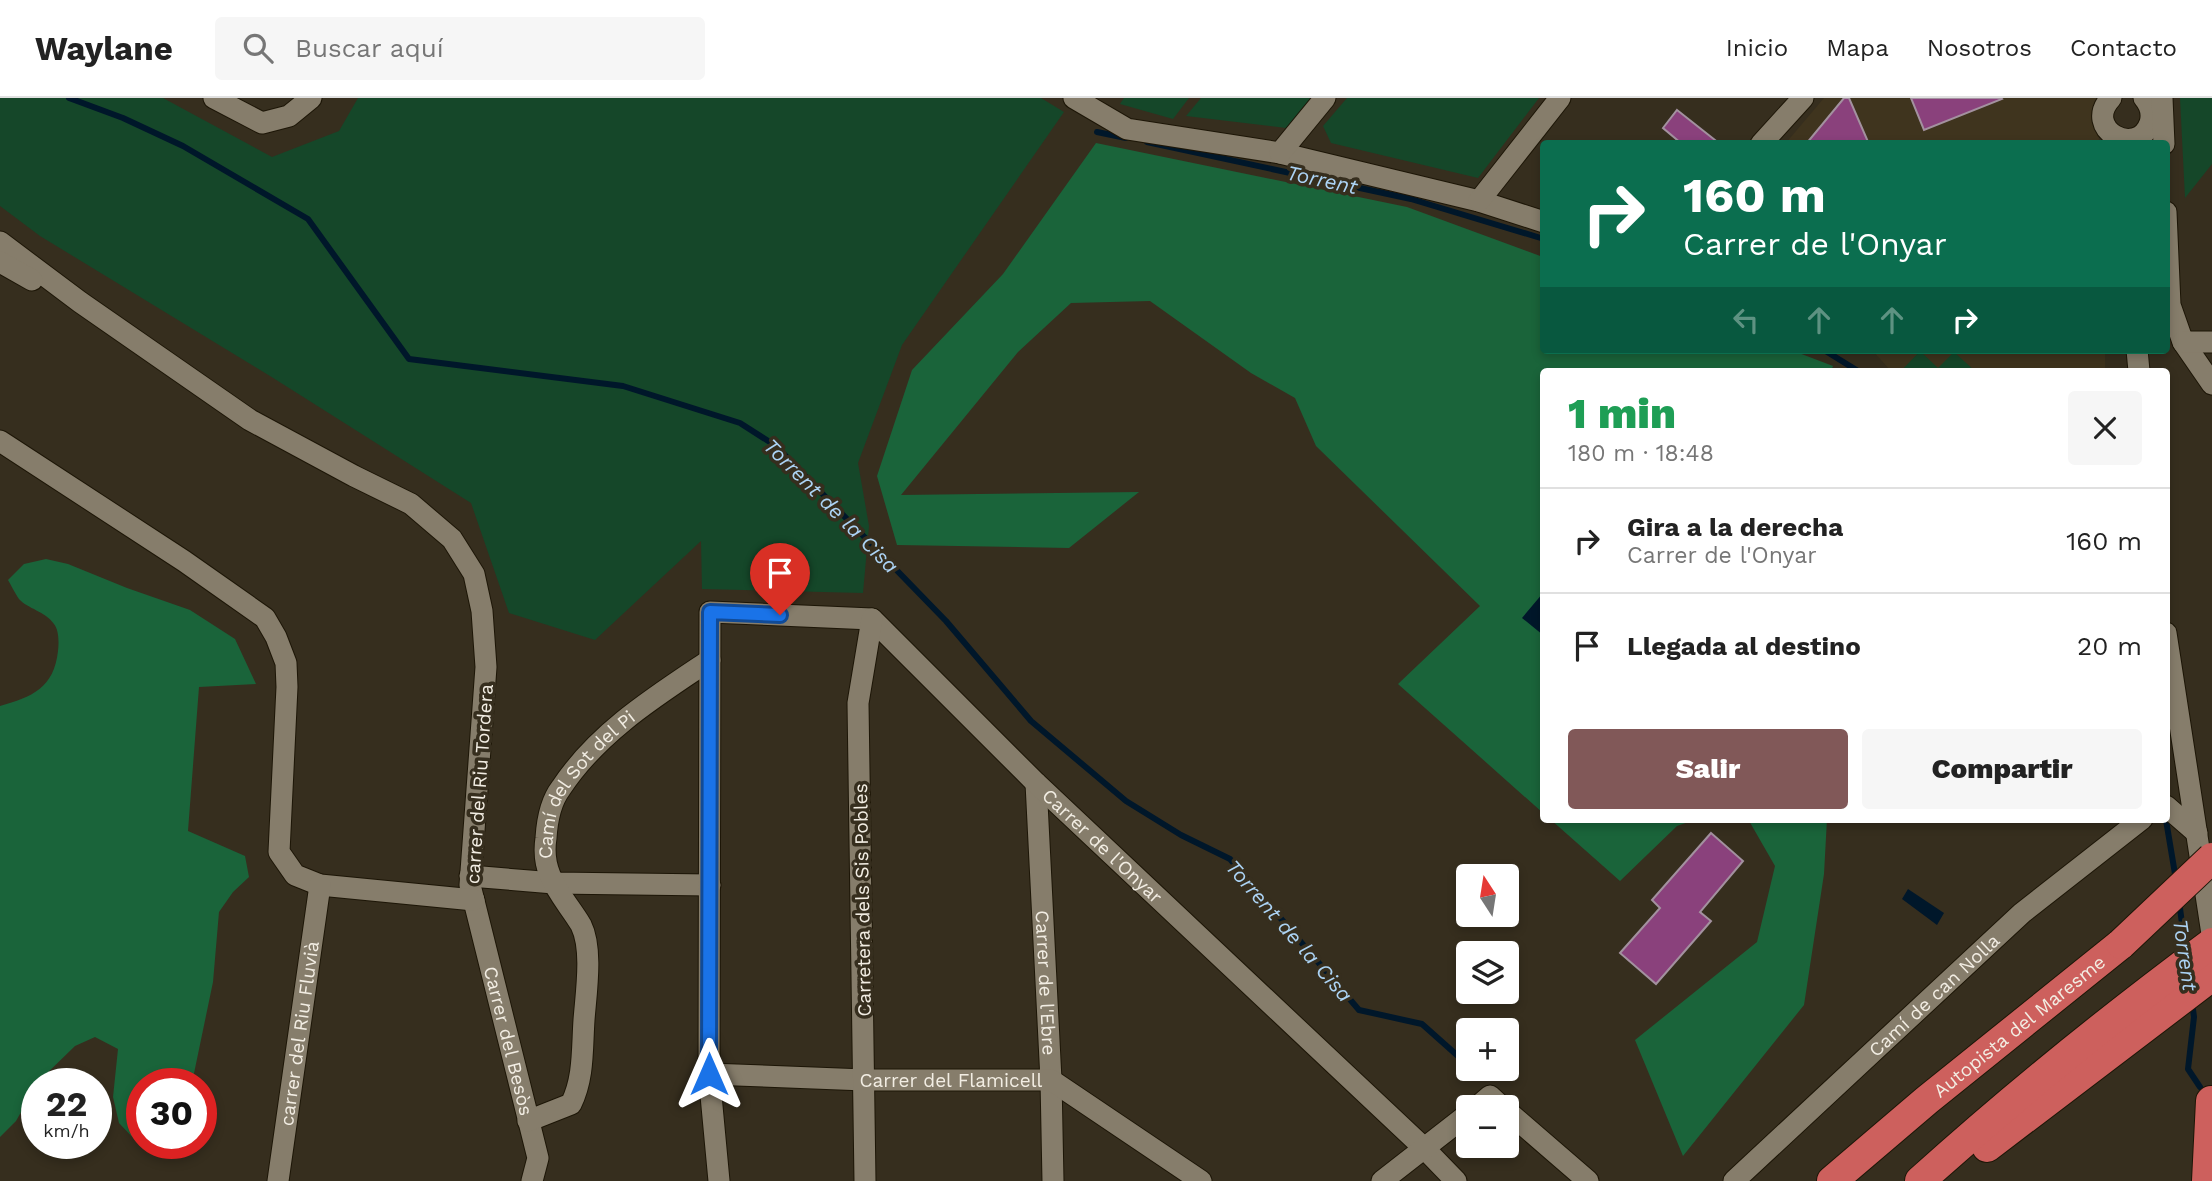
<!DOCTYPE html>
<html lang="es">
<head>
<meta charset="utf-8">
<style>
	:root { --surface:#fff; --page:#f6f6f6; --text:#222; --muted:#767676; --line:#e0e0e0; --accent:#815858 }
	body { margin:0; font-family:"Work Sans",sans-serif; background:var(--page); color:var(--text); height:100vh; display:flex; flex-direction:column; font-size:26px; white-space:nowrap }
	* { box-sizing:border-box; margin:0 }
	p { font-size:23px; color:var(--muted) }
	.icon { flex:none; width:38px; height:38px; fill:none; stroke:currentColor; stroke-width:2; stroke-linecap:round; stroke-linejoin:round }
	.map { position:relative; flex:1; overflow:hidden }
	.panel { position:absolute; left:1540px; top:270px; width:630px; height:455px; display:flex; flex-direction:column; background:var(--surface); border-radius:7px; box-shadow:0 4px 10px #0003 }
	.panel>* { flex:none }
	.guide { position:absolute; left:1540px; top:42px; width:630px; height:214px; border-radius:7px; box-shadow:0 4px 10px #0003; background:#0b6e4f; color:#fff; overflow:hidden }
	.needle { width:46px; rotate:348deg }
	.fabs { position:absolute; left:1456px; top:766px; display:grid; gap:14px }
	.fabs a { display:grid; place-items:center; width:63px; height:63px; border-radius:7px; background:var(--surface); box-shadow:0 4px 10px #0003; font-size:35px }
	.speed { position:absolute; left:21px; top:970px; display:flex; gap:14px; font-size:35px; font-weight:700; text-align:center }
	.speed>* { display:grid; place-content:center; width:91px; height:91px; border-radius:50%; background:var(--surface); box-shadow:0 4px 10px #0003; line-height:1 }
	.speed small { font-size:18px; font-weight:400 }
	.speed .limit { border:10px solid #d22; background:#fff; color:#111 }
	.pin { position:absolute; display:grid; place-items:center; width:60px; height:60px; color:#fff; margin:-72px -30px; border-radius:50% 50% 50% 0; rotate:-45deg; box-shadow:0 0 7px #0007 }
	.pin .icon { rotate:45deg }
	.me { position:absolute; width:77px; margin:-38px; rotate:0deg; stroke-linejoin:round; filter:drop-shadow(0 0 5px #0008) }
	.turn { display:flex; align-items:center; gap:24px; height:147px; padding:0 28px; font-size:32px }
	.turn .icon { width:91px; height:91px; stroke-width:2.5 }
	.turn b { display:block; font-size:49px; line-height:60px }
	.lanes { display:flex; align-items:center; height:66px; padding:0 28px; background:#0003; justify-content:center; gap:35px; direction:ltr }
	.lanes .off { opacity:.35 }
	.round { display:grid; place-items:center; flex:none; width:74px; height:74px; border-radius:7px; background:var(--page) }
	.headline { display:flex; align-items:center; justify-content:space-between; height:119px; padding:0 28px }
	h1 { font-size:42px; font-weight:800; line-height:52px; color:#1e9e55 }
	.primary-button { display:flex; gap:14px; margin-top:auto; padding:14px 28px }
	.primary-button a { flex:1; height:80px; border-radius:7px; background:var(--accent); color:#fff; font-size:28px; font-weight:800; line-height:80px; text-align:center }
	.primary-button a+a { background:var(--page); color:var(--text) }
	ul { padding:0; list-style:none }
	li { display:flex; align-items:center; gap:21px; height:105px; padding:0 28px; border-top:2px solid var(--line) }
	li div { flex:1 }
	li b { display:block; font-size:26px }
	li em { font-style:normal }
	header { display:flex; align-items:center; gap:42px; box-sizing:border-box; height:98px; padding:0 35px; background:var(--surface); border-bottom:2px solid var(--line) }
	header strong { font-size:33px }
	nav { display:flex; gap:38px; margin-inline-start:auto; font-size:24px }
	.search { width:490px; height:63px; background:var(--page); display:flex; align-items:center; gap:18px; box-sizing:border-box; padding:0 24px; border-radius:7px; color:var(--muted); font-size:26px }
	.map>svg:first-child { display:block }
</style>
</head>
<body>
<header>
<strong>Waylane</strong>
<div class="search"><svg class="icon" aria-label="search" viewBox="0 0 24 24"><circle cx="10" cy="10" r="6"/><path d="M15 15l6 6"/></svg>Buscar aquí</div>
<nav><a>Inicio</a><a>Mapa</a><a>Nosotros</a><a>Contacto</a></nav>
</header>
<div class="map">
<svg width="2212" height="1083" viewBox="0 0 2212 1083">
	<rect width="100%" height="100%" fill="#362e1e"/>
	<path fill="#3f341e" d="M1824,0H2098L2099,45L1785,46Z
		M1872,252H2105V273H1891Z"/>
	<path fill="#154729" d="M0,0H163L272,59L339,33L358,0H1041L1064,14L902,247L858,365L869,428L863,495L702,491L701,443L595,542L509,515L471,405L270,278L40,138L0,108Z
		M1124,0H1189L1173,21L1120,6Z
		M1201,0H1312L1286,30L1186,18Z
		M1347,0H1539L1478,80L1331,45L1323,28Z
		M2180,0H2212V66L2185,100Z
		M1920,253L1938,270L1954,254L1975,273H1901Z"/>
	<path fill="#1a643a" d="M1096,45L1407,109L1543,159L1544,252H1791L1833,268L1831,273H1544L1543,715L1398,586L1480,508L1316,348L1295,300L1251,275L1150,203L1071,205L1018,254L901,397L1139,394L1069,450L897,447L877,378L912,272L1003,176Z
		M46,461L68,466L127,490L190,512L235,541L256,586L199,589L188,733L245,758L249,779L233,794L219,814L213,884L192,985H142V1037L136,1043L119,1025L113,999L118,951L95,939L75,948L38,984L16,1023L0,1039V608C32,599 54,590 58,553C59,545 59,532 54,526C45,513 28,511 19,501C15,495 11,487 8,482L24,466Z
		M1550,721H1697L1677,728L1620,783Z
		M1748,721H1827L1824,776L1804,907L1683,1058L1635,942L1757,844L1775,768Z"/>
	<path fill="#00172a" d="M1543,495L1544,537H1543L1522,520Z
		M1908,791L1944,815L1937,827L1902,801Z"/>
	<g fill="none" stroke-linecap="round" stroke-linejoin="round">
		<path stroke="#00172a" stroke-width="6" d="M69,0L123,20L183,48L308,121L409,261L623,288L740,325L776,348L946,523L1031,623L1126,703L1181,737L1230,761L1359,912L1422,926L1468,967
			M1097,34L1126,40
			M1147,44L1411,101L1544,141
			M1824,252L1858,273
			M2166,722L2176,782
			M2179,803L2186,855
			M2192,904L2194,919L2188,971L2200,989
			M1474,971L1478,975"/>
	</g>
	<path fill="#8a417c" stroke="#a3919f" stroke-width="2" d="M1844,0H1849L1869,46H1806Z
		M1911,0H2001L2002,1L1924,32Z
		M1677,12L1720,46H1682L1663,30Z
		M1711,735L1743,763L1700,814L1711,823L1656,886L1620,855L1660,810L1652,802Z"/>
	<g fill="none" stroke-linecap="round" stroke-linejoin="round">
		<g stroke="#1d1607" stroke-width="23">
			<g id="minor">
				<path d="M214,0L262,25L289,18L311,0"/>
				<path d="M1074,0L1127,31L1280,55L1479,103L1544,124"/>
				<path d="M2111,0C2082,31 2137,61 2150,25C2153,15 2150,7 2144,0"/>
				<path d="M2162,0L2164,46"/>
				<path d="M1761,46L1803,0"/>
				<path d="M1280,55L1325,0"/>
				<path d="M1479,103L1560,0"/>
				<path d="M2166,114L2170,207L2183,244L2212,286"/>
				<path id="s1" d="M0,144L80,204L250,322L354,378L411,406L452,441L474,476L482,513L486,569L470,787L538,1060L532,1083"/>
				<path d="M0,164L32,182"/>
				<path d="M2183,244H2212"/>
				<path d="M2137,252L2139,273"/>
				<path d="M0,343L184,463L265,520L276,539L286,565L287,589L279,754L295,777L320,787L474,802"/>
				<path d="M2166,535L2212,836"/>
				<path id="s2" d="M1036,685L1051,982L1053,1083"/>
				<path d="M2166,708L2197,735"/>
				<path d="M470,778L554,785L710,787"/>
				<path id="s3" d="M709,976L865,982H1051L1201,1083"/>
				<path d="M1476,1010L1490,998L1503,1010"/>
				<path d="M1507,1013L1588,1083"/>
				<path id="s4" d="M528,1023L571,1006C584,980 582,951 584,922C586,895 593,851 581,827C571,810 557,795 550,777C545,765 544,753 546,740C547,724 551,703 561,690C598,634 656,598 710,562"/>
				<path id="s5" d="M278,1083L320,787"/>
				<path id="s6" d="M719,1083L709,976L710,514L872,521L1036,685L1425,1051L1456,1083"/>
				<path d="M865,1083L858,605L872,521"/>
				<path d="M1382,1083L1468,1016"/>
				<path id="s7" d="M1734,1083L2022,815L2142,721"/>
			</g>
		</g>
		<g stroke="#1d1607" stroke-width="32">
			<g id="highway">
				<path d="M1987,1049L2212,878"/>
				<path id="s8" d="M1832,1083L1927,1002L2121,846"/>
				<path d="M1920,1083C2013,999 2111,920 2212,845"/>
				<path d="M2207,1083L2211,1003"/>
			</g>
		</g>
		<use href="#minor" stroke="#867d6b" stroke-width="21"/>
		<use href="#highway" stroke="#cd605d" stroke-width="30"/>
		<g stroke="#1d1607" stroke-width="32" stroke-linecap="butt">
			<path id="highway-bridge" d="M2121,846L2212,760"/>
		</g>
		<use href="#highway-bridge" stroke="#cd605d" stroke-width="30"/>
	</g>
	<g fill="none" stroke-linecap="round" stroke-linejoin="round">
		<g stroke="#114b97" stroke-width="18">
			<path id="route" d="M709,976L710,514L780,517"/>
		</g>
		<use href="#route" stroke="#1a73e8" stroke-width="12"/>
	</g>
	<g text-anchor="middle" stroke-width="7" stroke-linejoin="round" paint-order="stroke">
		<g font-size="19" fill="#f2ede3" stroke="#362e1e">
			<text transform="translate(479 686) rotate(-86)" y="7">carrer del Riu Tordera</text>
			<text dy="7" stroke="none"><textPath href="#s4" startOffset="392">Camí del Sot del Pi</textPath></text>
			<text dy="7" stroke="none"><textPath href="#s6" startOffset="1055">Carrer de l'Onyar</textPath></text>
			<text transform="translate(862 802) rotate(-91)" y="7">Carretera dels Sis Pobles</text>
			<text dy="7" stroke="none"><textPath href="#s2" startOffset="200">Carrer de l'Ebre</textPath></text>
			<text dy="7" stroke="none"><textPath href="#s7" startOffset="273">Camí de can Nolla</textPath></text>
			<text dy="7" stroke="none"><textPath href="#s8" startOffset="243">Autopista del Maresme</textPath></text>
			<text dy="7" stroke="none"><textPath href="#s5" startOffset="149">carrer del Riu Fluvià</textPath></text>
			<text dy="7" stroke="none"><textPath href="#s1" startOffset="1057">Carrer del Besòs</textPath></text>
			<text dy="7" stroke="none"><textPath href="#s3" startOffset="242">Carrer del Flamicell</textPath></text>
		</g>
		<g font-size="21" font-style="italic" fill="#acd3f4" stroke="#362e1e">
			<text transform="translate(1322 82) rotate(12)" y="7">Torrent</text>
			<text transform="translate(831 408) rotate(45)" y="7">Torrent de la Cisa</text>
			<text transform="translate(1289 833) rotate(49)" y="7">Torrent de la Cisa</text>
			<text transform="translate(2185 857) rotate(82)" y="7">Torrent</text>
		</g>
	</g>
</svg>
<div class="fabs">
<a><svg class="needle" viewBox="-14 -14 28 28"><path d="M0-13l5 13h-10z" fill="#e53935"/><path d="M0 13l5-13h-10z" fill="#767676"/></svg></a>
<a><svg class="icon" aria-label="layers" viewBox="0 0 24 24"><path d="M12 4l9 5-9 5-9-5zM3 14l9 5 9-5"/></svg></a>
<a>+</a>
<a>−</a>
</div>
<div class="speed"><div>22<small>km/h</small></div><div class="limit">30</div></div>
<div class="pin" style="left:780px;top:517px;background:#d93025"><svg class="icon" aria-label="arrive" viewBox="0 0 24 24"><path d="M6 21V4h12l-3 4 3 4H6"/></svg></div>
<svg class="me" style="left:709px;top:976px" viewBox="-20 -20 40 40"><path d="M0-17L14 15 0 8-14 15z" fill="#1a73e8" stroke="#fff" stroke-width="4"/></svg>
<div class="guide">
<div class="turn"><svg class="icon" aria-label="right" viewBox="0 0 24 24"><path d="M7 20v-9h11M14 6l5 5-5 5"/></svg><div><b>160 m</b>Carrer de l'Onyar</div></div>
<div class="lanes"><svg class="icon off" aria-label="left" viewBox="0 0 24 24"><path d="M17 20v-9H6M10 6l-5 5 5 5"/></svg><svg class="icon off" aria-label="ahead" viewBox="0 0 24 24"><path d="M12 20V5M6 11l6-6 6 6"/></svg><svg class="icon off" aria-label="ahead" viewBox="0 0 24 24"><path d="M12 20V5M6 11l6-6 6 6"/></svg><svg class="icon" aria-label="right" viewBox="0 0 24 24"><path d="M7 20v-9h11M14 6l5 5-5 5"/></svg></div>
</div>
<section class="panel">
<div class="headline"><div><h1>1 min</h1><p>180 m · 18:48</p></div><a class="round"><svg class="icon" aria-label="close" viewBox="0 0 24 24"><path d="M6 6l12 12M18 6L6 18"/></svg></a></div>
<ul>
<li><svg class="icon" aria-label="right" viewBox="0 0 24 24"><path d="M7 20v-9h11M14 6l5 5-5 5"/></svg><div><b>Gira a la derecha</b><p>Carrer de l'Onyar</p></div><em>160 m</em></li>
<li><svg class="icon" aria-label="arrive" viewBox="0 0 24 24"><path d="M6 21V4h12l-3 4 3 4H6"/></svg><div><b>Llegada al destino</b></div><em>20 m</em></li>
</ul>
<div class="primary-button"><a>Salir</a><a>Compartir</a></div>
</section>
</div>
</body>
</html>
